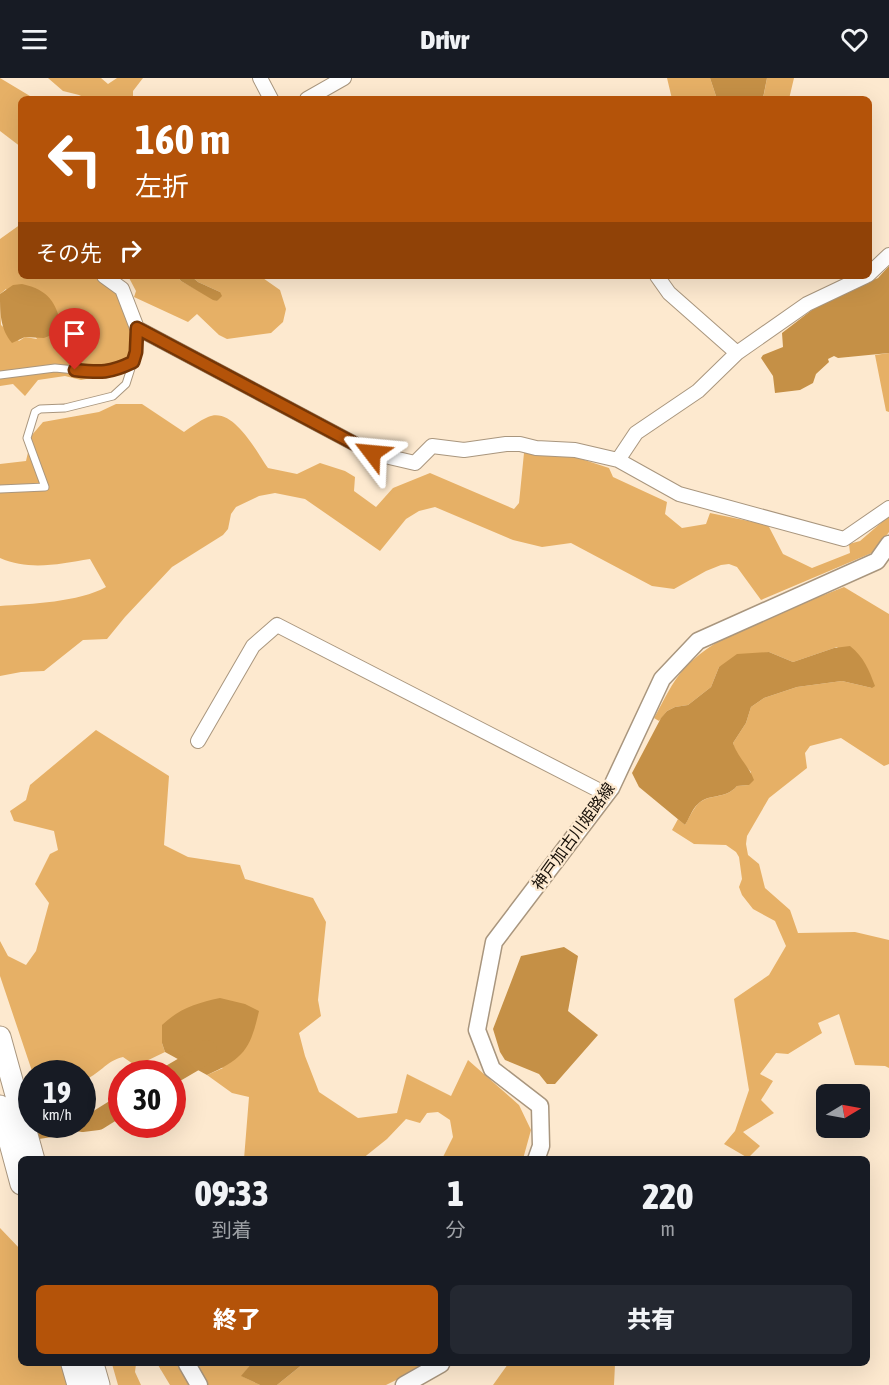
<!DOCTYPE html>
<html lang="ja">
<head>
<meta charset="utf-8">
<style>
	:root { --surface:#171b24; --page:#242831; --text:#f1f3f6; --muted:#9ea1a6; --accent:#b45309 }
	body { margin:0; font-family:"Asap Condensed","Noto Sans JP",sans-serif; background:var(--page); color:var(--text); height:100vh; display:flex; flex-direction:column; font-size:22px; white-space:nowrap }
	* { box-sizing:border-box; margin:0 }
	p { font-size:20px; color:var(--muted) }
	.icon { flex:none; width:33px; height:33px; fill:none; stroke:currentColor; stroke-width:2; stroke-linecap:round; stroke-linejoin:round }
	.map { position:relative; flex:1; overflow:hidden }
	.details { position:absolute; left:18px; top:1078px; width:852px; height:210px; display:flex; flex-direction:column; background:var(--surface); border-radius:9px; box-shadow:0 6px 24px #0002 }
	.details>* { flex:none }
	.top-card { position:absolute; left:18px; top:18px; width:854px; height:183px; border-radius:9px; box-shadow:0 6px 24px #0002; background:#b45309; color:#fff; overflow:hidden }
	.needle { width:39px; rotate:80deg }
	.fabs { position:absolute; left:816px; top:1006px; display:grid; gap:12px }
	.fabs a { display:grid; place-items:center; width:54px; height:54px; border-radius:9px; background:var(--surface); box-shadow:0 6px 24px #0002; font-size:30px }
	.speed { position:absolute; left:18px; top:982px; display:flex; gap:12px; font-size:30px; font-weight:700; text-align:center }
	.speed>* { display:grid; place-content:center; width:78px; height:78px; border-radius:50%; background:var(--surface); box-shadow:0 6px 24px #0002; line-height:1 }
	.speed small { font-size:15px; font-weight:400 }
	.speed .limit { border:9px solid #d22; background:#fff; color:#111 }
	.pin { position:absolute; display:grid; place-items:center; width:51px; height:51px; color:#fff; margin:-62px -26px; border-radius:50% 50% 50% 0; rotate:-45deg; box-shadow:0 0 6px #0007 }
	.pin .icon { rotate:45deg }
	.me { position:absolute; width:66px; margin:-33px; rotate:299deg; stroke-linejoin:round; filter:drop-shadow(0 0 4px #0008) }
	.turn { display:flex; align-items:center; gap:21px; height:126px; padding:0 18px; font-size:27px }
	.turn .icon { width:78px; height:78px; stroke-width:2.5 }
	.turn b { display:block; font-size:42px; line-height:51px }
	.then { display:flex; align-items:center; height:57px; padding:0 18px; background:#0003; gap:12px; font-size:22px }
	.eta { display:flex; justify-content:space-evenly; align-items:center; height:102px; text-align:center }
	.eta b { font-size:36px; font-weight:800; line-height:42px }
	.cta { display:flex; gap:12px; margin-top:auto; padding:12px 18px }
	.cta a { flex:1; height:69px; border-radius:9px; background:var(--accent); color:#fff; font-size:24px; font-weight:800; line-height:69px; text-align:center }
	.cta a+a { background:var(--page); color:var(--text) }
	header { display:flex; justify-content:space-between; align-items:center; height:78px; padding:0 18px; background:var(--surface); font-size:27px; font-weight:800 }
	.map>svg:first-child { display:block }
</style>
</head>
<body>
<header><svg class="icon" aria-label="menu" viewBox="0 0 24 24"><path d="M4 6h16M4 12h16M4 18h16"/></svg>Drivr<svg class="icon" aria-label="heart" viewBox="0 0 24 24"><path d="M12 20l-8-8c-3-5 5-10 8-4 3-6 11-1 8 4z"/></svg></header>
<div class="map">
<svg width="889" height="1307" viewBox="0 0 889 1307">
	<rect width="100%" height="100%" fill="#fde9cf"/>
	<path fill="#e6b066" d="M0,0L35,21H21V69L0,53Z
		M48,0H101L108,6L117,0H143L133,13V21H87L79,17L63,13Z
		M667,0H710L717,21H672Z
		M767,0H794L789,21H763Z
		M21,146V198H95L116,213L132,255V275L128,293L81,302L65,298L38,302L25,318L13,306L0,308V224L1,247L19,263L25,259L37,261L6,211L0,216V161Z
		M128,198H177L181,203L217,223L220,214L198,204L191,198H260L280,212L286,231L283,244L271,255L227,261L219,257L197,236L188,244L134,219L136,213Z
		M889,275V334L886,333L875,277Z
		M116,326H142L184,354C191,349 199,343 208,339C233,328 256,373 268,390L297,396L320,385L345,393L355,399L354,413L376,429L393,410L430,395L514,431L519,425L524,375L566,376L609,390L613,399L667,424L665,436L682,450L706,446L710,435L768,447L783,476L812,490L850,475L849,466L860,463L889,438V454L874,474L761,522L737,489L729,486L721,487L706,493L674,511L652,508L571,465L542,469L513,462L435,429L419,433L406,441L380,473L305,421L275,415L259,418L236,429L231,436L228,451L223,457L172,489L125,539L107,561L83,562L44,593L21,594L0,598V528C31,526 79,524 106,509L90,481C59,486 30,493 0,480V386L26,383L32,357L43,344L99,334Z
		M844,509L889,536V686L884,688L841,660L810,668L805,675L807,690L769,720L747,758L746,766L748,777L759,786L765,810L790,832L798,855L855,854L889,862V990L885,988L855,987L839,936L818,945L822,955L788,976L776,975L760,996L773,1003L761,1022L774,1035L743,1054L760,1068L748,1080L724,1066L735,1053L749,1012L734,921L769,897L786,868L775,843L753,831L742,817L739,809L742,801L739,779L736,774L726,767L694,766L672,752L678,741L685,747C689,740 693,731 698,726C709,715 725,722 737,708L749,707L751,694L737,678L733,665L746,645L751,629L764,620L797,609L842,603L872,610L837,569L793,584L769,574L719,589L711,609L688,627L675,629L667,633L659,643L654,640C662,626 669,610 679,597C711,554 795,529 844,509Z
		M96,652L169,698L164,767L188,779L240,787L245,801L313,820L326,844L318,922L321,938L299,955L305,978L319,1014L358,1040L397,1035L407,996L451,1018L468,982L519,1027L531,1052L523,1081H442L453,1059L450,1042L438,1034L427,1035L420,1045L406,1041L387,1061L362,1081H244L249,1019L232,1015L207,997L223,990L162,965L165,974L136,988L123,979C107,982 98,998 83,1002L82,996H33L0,898V863L8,878L26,887L36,873L49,825L35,806L50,776L58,772L54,753L14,743L10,733L26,722L30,707Z
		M0,1150L21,1172V1286H61L67,1307H0Z
		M112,1286H136L135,1294L141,1307H118Z
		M155,1286H179L191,1307H170L158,1287Z
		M199,1286H251L242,1298L260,1307H207L199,1294Z
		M303,1286H429L386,1307H277Z
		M508,1286H615L614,1307H493Z"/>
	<path fill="#c59046" d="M710,0H767L763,20L717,21Z
		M889,188V275L838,280L834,278L828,281L829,284L816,296L813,305L800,312L775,315L773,298L761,280L763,277L783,269L782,255L821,225L878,200Z
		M177,198H191L198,204L220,214L222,218L217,223L213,222L181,203Z
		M22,206C49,212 56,224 62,250L59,254L44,260L25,259L12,265C0,251 0,234 0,216L13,207Z
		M850,568C864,579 869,592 875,608L872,610L842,603L797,609L764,620L751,629L746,645L733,665C738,680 749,688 754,702L749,707L737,708C725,722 708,715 698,726C692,731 689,741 685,747L639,709L632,695L661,640L667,633L675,629L688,627L711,609L719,589L737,576L769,574L793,584L834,570Z
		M564,869L578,878L568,933L598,957L555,1006H547L539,996L505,982L500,974L493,951L521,878Z
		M220,920L245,926L259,933C250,972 244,980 207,997L165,974L162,965V947C180,930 197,925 220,920Z
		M251,1286H303L277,1307H260L241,1298Z"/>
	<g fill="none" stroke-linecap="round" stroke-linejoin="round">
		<path stroke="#c59046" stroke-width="20" d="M172,996L201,979L207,972
			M82,1044L98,1042L122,1027
			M12,1055L63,1047"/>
		<g stroke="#a9967e" stroke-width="9">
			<path id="service" d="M0,297L55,290L96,294L114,293L133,284L136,274L137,250
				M0,411L45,409L27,360L35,334L40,331L65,330L113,318L126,306L133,284"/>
		</g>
		<g stroke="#a9967e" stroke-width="16">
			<path id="minor" d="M260,0L271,21
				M307,21L344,0
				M868,197L889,177
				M104,198L122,211L137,250L372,375L415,385L432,368L464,372L506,366H520L536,370L575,372L618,382L636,355L698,313L737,275L807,226L866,198
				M657,198L669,215L737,275
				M618,382L679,416L844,461L889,430
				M198,663L253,568L277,547L606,716"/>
		</g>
		<g stroke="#a9967e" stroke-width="19">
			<path id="tertiary" d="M536,1082L541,1068L540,1028L492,991L477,952L494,864L611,710L662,601L698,563L877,483L889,466
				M187,1286L199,1307
				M404,1307L441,1286"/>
		</g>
		<g stroke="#a9967e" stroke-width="23">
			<path id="primary" d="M0,959L34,1082
				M0,1028L21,1106
				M72,1286L78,1307
				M93,1286L99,1307"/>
		</g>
		<use href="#service" stroke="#fff" stroke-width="7"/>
		<use href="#minor" stroke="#fff" stroke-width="14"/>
		<use href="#tertiary" stroke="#fff" stroke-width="16"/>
		<use href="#primary" stroke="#fff" stroke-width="21"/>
	</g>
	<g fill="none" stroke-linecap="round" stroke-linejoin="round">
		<g stroke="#753606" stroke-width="15">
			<path id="route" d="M75,292C101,295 110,295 133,284L136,274L137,250L372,375"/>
		</g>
		<use href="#route" stroke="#b45309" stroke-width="10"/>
	</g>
	<g text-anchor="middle" stroke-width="4.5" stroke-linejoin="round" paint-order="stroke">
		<g font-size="16" fill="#171008" stroke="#fde9cf">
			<text transform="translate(573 758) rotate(-54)" y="6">神戸加古川姫路線</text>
		</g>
	</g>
</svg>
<div class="fabs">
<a><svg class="needle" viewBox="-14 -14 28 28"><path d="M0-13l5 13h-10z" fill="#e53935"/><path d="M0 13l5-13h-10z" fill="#9ea1a6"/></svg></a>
</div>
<div class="speed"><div>19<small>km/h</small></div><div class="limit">30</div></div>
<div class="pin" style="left:75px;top:292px;background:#d93025"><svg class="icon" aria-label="arrive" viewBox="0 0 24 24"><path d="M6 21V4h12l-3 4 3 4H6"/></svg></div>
<svg class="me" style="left:372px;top:375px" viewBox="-20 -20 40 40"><path d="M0-17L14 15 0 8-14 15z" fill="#b45309" stroke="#fff" stroke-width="4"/></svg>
<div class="top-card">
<div class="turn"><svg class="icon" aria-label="left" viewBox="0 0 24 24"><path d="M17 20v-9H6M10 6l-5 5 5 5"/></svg><div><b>160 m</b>左折</div></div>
<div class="then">その先<svg class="icon" aria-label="right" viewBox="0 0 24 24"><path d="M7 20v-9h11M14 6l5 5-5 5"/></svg></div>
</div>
<section class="details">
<div class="eta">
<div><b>09:33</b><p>到着</p></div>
<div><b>1</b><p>分</p></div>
<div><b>220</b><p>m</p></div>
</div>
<div class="cta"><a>終了</a><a>共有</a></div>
</section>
</div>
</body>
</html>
